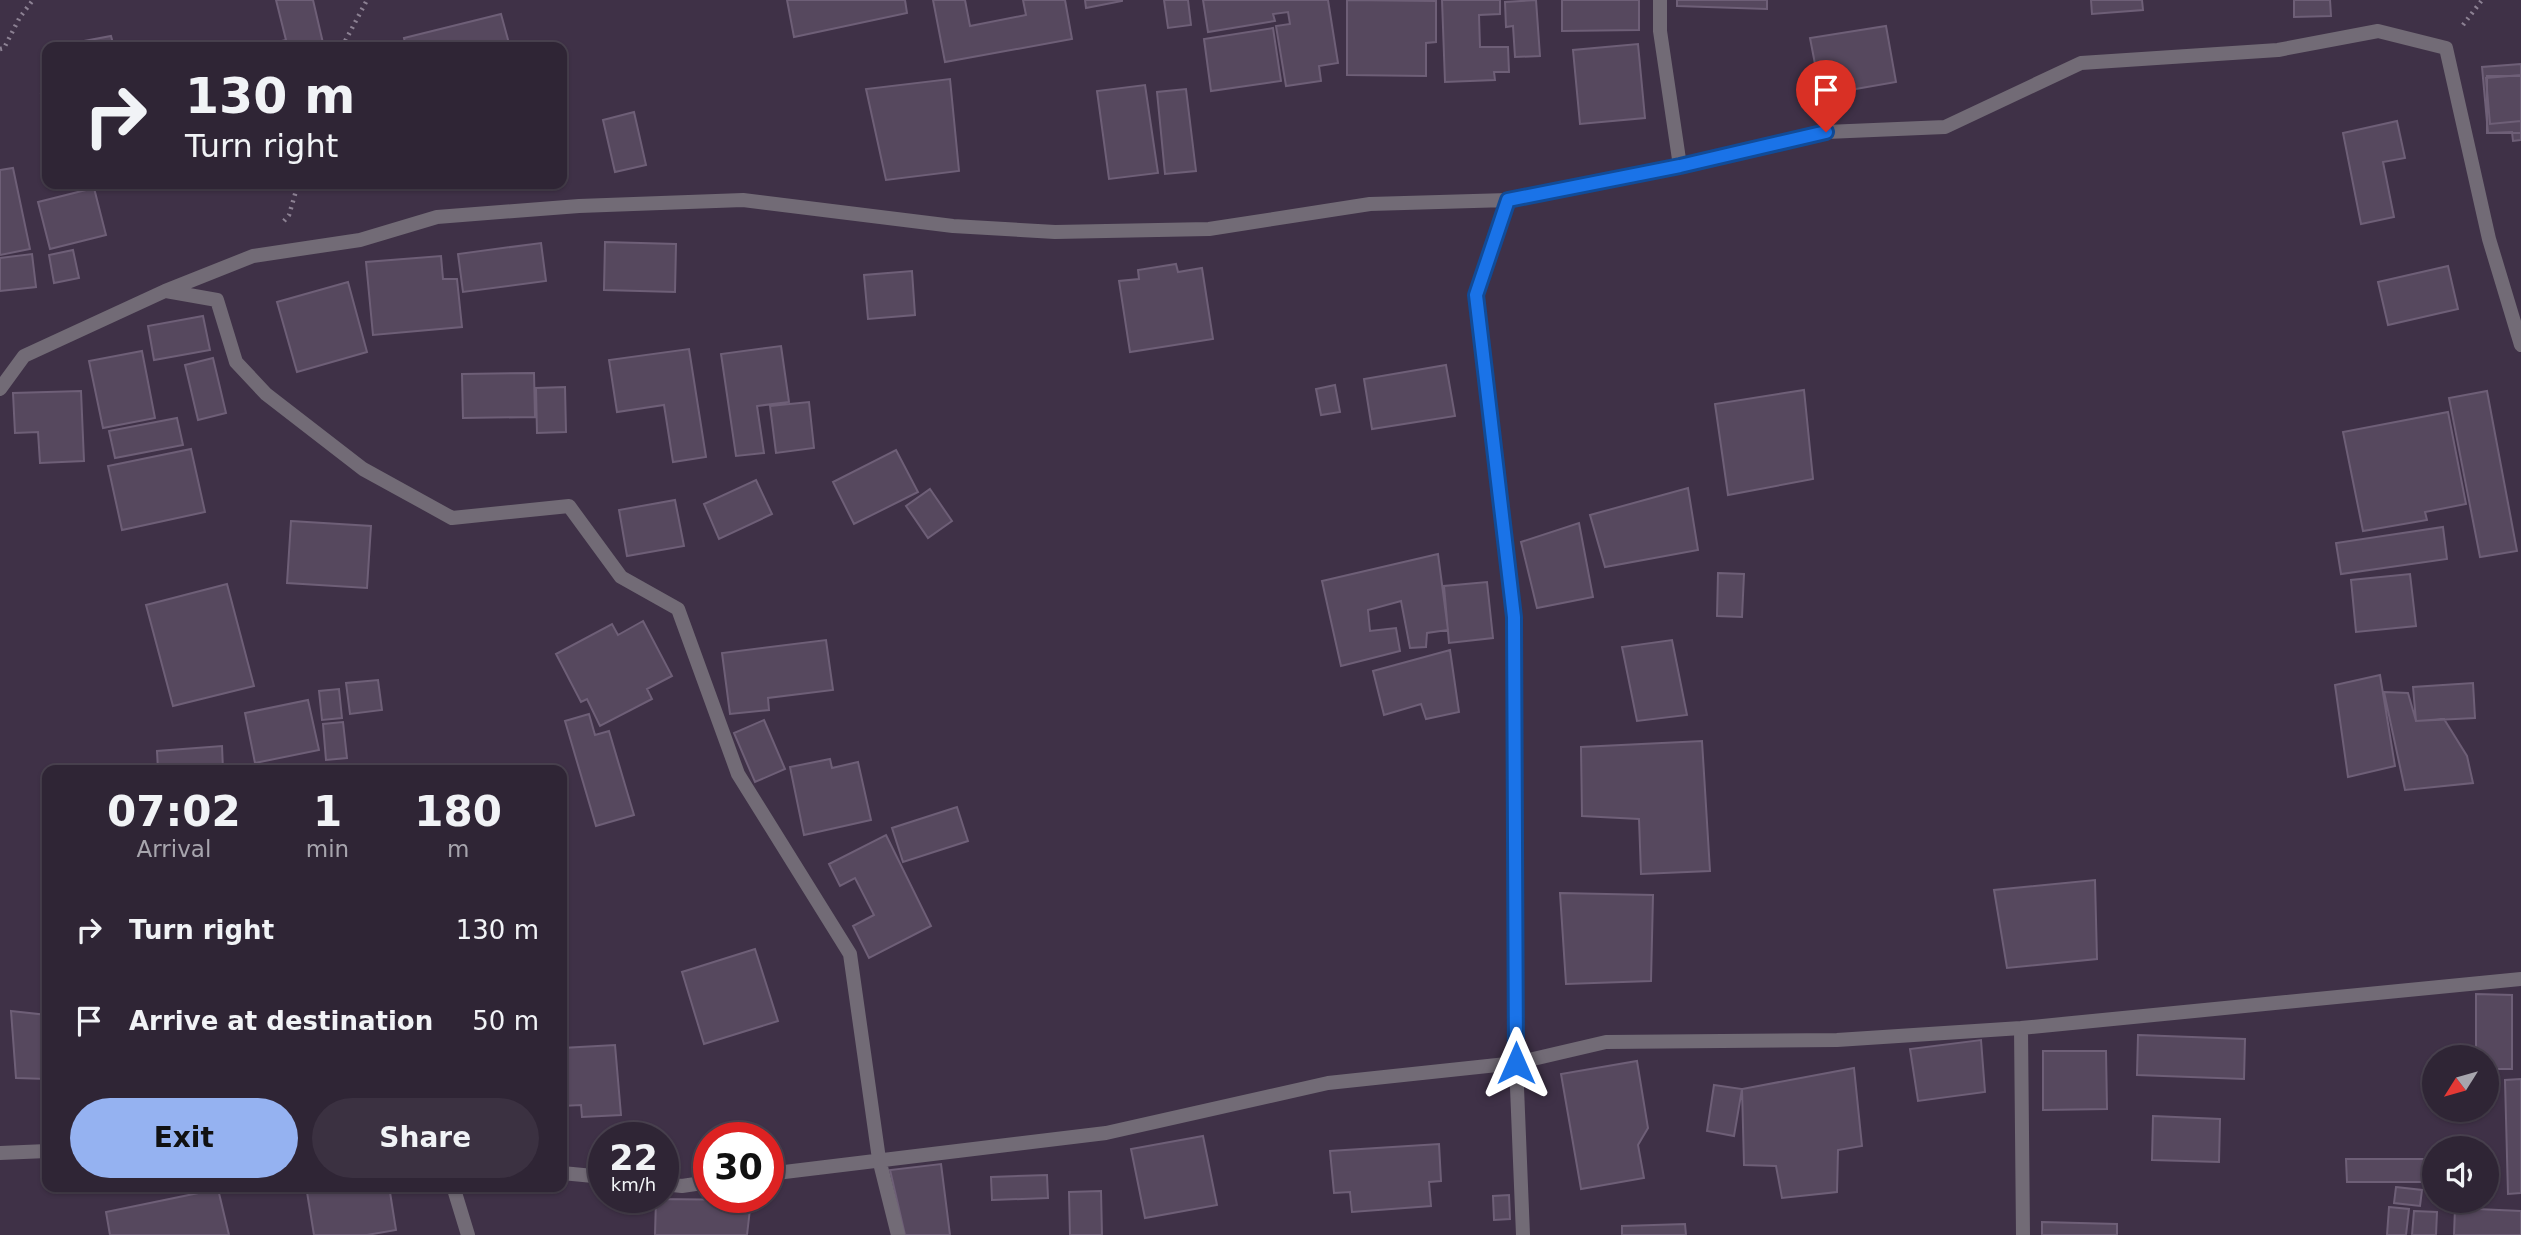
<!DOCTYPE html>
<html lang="en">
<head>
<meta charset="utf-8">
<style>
	:root { --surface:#2f2535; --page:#3b3141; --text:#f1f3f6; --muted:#a7a5ad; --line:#4a4250; --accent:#95b2f1 }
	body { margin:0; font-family:"DejaVu Sans",sans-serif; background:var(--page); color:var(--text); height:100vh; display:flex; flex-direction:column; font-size:26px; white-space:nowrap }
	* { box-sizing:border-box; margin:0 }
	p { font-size:23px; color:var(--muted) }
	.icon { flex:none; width:38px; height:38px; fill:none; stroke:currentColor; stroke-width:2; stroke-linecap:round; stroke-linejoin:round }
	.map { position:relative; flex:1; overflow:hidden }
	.panel { position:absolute; left:42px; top:765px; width:525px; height:427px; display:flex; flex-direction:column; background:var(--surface); border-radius:14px; box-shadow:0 2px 5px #0004,0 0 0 2px var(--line) }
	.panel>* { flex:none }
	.guide { position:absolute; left:42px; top:42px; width:525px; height:147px; border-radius:14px; box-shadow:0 2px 5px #0004,0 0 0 2px var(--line); background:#2f2535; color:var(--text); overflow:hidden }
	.needle { width:46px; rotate:233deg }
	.fabs { position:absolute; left:2422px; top:1045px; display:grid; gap:14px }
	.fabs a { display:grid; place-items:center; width:77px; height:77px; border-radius:50%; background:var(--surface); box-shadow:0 2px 5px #0004,0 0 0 2px var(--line); font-size:35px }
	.speed { position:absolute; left:588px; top:1122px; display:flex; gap:14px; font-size:35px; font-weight:700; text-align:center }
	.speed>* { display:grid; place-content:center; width:91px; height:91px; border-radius:50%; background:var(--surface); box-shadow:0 2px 5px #0004,0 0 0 2px var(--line); line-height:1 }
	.speed small { font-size:18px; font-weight:400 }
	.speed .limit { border:10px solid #d22; background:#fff; color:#111 }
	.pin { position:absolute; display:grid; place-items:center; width:60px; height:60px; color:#fff; margin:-72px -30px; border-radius:50% 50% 50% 0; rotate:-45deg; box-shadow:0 0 7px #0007 }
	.pin .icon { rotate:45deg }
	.me { position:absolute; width:77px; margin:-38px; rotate:0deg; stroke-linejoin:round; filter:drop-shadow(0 0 5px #0008) }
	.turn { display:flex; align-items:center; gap:24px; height:147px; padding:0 28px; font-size:32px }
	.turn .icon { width:91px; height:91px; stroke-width:2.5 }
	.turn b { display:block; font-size:49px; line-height:60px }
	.eta { display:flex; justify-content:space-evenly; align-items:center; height:119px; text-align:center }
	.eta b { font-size:42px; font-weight:800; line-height:49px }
	.primary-button { display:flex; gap:14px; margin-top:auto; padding:14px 28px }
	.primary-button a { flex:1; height:80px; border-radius:42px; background:var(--accent); color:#111; font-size:28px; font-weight:800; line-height:80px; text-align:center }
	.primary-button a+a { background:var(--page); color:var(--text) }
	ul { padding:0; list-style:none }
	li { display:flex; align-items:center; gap:21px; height:91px; padding:0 28px }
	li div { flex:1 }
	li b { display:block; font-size:26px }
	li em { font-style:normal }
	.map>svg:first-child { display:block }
</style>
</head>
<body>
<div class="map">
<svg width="2521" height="1235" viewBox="0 0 2521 1235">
	<rect width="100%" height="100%" fill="#3f3147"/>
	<path fill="#56485e" stroke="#6e5f77" stroke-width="2" d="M276,0H313L323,43L311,47H255L286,40Z
		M787,0H905L907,13L794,37Z
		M933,0H965L970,26L1026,15L1023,0H1065L1072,39L945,62Z
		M1085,0H1122V1L1086,8Z
		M1164,0H1188L1191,25L1168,28Z
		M1203,0H1328L1338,63L1319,66L1321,81L1286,86L1276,26L1290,24L1288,12L1273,14L1275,21L1208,32Z
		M1347,0L1436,1V42L1426,43V76L1347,75Z
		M1442,0H1500V14L1479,15L1480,47H1508L1509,72H1494L1495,80L1445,82Z
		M1536,0L1540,56L1515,57L1513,26L1506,27L1505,2Z
		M1562,0H1639V30L1562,31Z
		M1677,0H1767V9L1677,6Z
		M2091,0H2142L2143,10L2092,14Z
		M2294,0H2330L2331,16L2294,17Z
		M501,14L510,47H406L404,38Z
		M1886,26L1896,82L1821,95L1810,38Z
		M1273,28L1281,81L1211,91L1204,39Z
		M111,36L114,47H52Z
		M1638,44L1645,118L1580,124L1573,50Z
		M2521,64V140L2513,141L2512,132L2488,133L2482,67Z
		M2521,75V121L2490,124L2486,78Z
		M2487,76H2521V133H2487Z
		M950,79L959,171L886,180L866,89Z
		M1145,85L1158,173L1109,179L1097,91Z
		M1186,89L1196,171L1165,174L1157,92Z
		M47,93V125L41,94Z
		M634,112L646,165L615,172L603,120Z
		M2397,121L2405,158L2383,162L2394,217L2361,224L2343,133Z
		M13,168L30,249L0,255V170Z
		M94,188L106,235L50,249L38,202Z
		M605,242L676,244L675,292L604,290Z
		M541,243L546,281L463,292L458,254Z
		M73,250L79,278L54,283L49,255Z
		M32,254L36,287L0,291V258Z
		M441,256L443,279H457L462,327L373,335L366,262Z
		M1176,264L1178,272L1202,268L1213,339L1130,352L1119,281L1139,279L1138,270Z
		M2448,266L2458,309L2388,325L2378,282Z
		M912,271L915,315L868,319L864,275Z
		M348,282L367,352L297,372L277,302Z
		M203,316L210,350L154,360L148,326Z
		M781,346L789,402L757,406L764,453L736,456L721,354Z
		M689,349L706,457L673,462L664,405L617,412L609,360Z
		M142,351L155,418L103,428L89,361Z
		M213,358L226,413L198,420L185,365Z
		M1446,365L1455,416L1372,429L1364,379Z
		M534,373L535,417L463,418L462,374Z
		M1335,385L1340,412L1321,415L1316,389Z
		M565,387L566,432L537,433L536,388Z
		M1804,390L1813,479L1728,495L1715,404Z
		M81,391L84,461L40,463L38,432L15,433L13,393Z
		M2487,391L2517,551L2480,557L2449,398Z
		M809,402L814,448L776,453L770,406Z
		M2448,412L2466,504L2425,512L2427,520L2363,531L2343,432Z
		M177,418L183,445L115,458L109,431Z
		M191,449L205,512L122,530L108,466Z
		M896,450L918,492L854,524L833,482Z
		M756,480L772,514L719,539L704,504Z
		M1688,488L1698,550L1605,567L1590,515Z
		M930,489L952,521L928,538L906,506Z
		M675,500L684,546L627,556L619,510Z
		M291,521L371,526L367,588L287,583Z
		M1579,523L1593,597L1537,608L1521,542Z
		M2443,527L2447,559L2341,574L2336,543Z
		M1438,554L1448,630L1427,633L1426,647L1410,648L1401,601L1368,610L1370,631L1396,628L1400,651L1341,666L1322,581Z
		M1718,573L1744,574L1742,617L1717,616Z
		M2410,574L2416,626L2356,632L2351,580Z
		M1487,582L1493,638L1449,643L1444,586Z
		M227,584L254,686L173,706L146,605Z
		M643,621L672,676L647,689L652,699L600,726L587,699L581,702L556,654L612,624L618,635Z
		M826,640L833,690L768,698L769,710L730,714L722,653Z
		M1672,640L1687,715L1637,721L1622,647Z
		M1450,650L1459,712L1426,719L1421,704L1384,715L1373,671Z
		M2380,675L2395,766L2348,777L2335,685Z
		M378,680L382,710L350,714L346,683Z
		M2473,683L2475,718L2416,721L2413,687Z
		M339,689L342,718L322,720L319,691Z
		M2384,692L2408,693L2416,721L2444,719L2467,756L2473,783L2405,790Z
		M308,700L319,750L255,763L245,713Z
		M589,714L595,735L609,731L634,815L596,826L565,721Z
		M764,720L785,769L755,782L734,733Z
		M343,722L347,758L326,760L323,724Z
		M1702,741L1710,871L1641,874L1639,819L1582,816L1581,747Z
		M222,746L223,770H158L157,751Z
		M830,759L832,768L858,762L871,820L804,835L790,767Z
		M957,807L968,841L903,862L892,828Z
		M886,835L931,926L869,958L853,926L874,915L855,878L840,886L829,864Z
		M2095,880L2097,959L2007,968L1994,890Z
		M1560,893L1653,895L1651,981L1566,984Z
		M755,949L778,1021L704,1044L682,972Z
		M2476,994L2512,995V1069H2487V1057H2476Z
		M11,1011L47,1015V1079L16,1078Z
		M2138,1035L2245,1039L2244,1079L2137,1075Z
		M1981,1040L1985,1092L1918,1101L1910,1049Z
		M615,1045L621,1115L582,1117L581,1105L562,1106V1048Z
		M2043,1051H2106L2107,1109L2043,1110Z
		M1637,1061L1648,1128L1638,1145L1644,1178L1581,1189L1561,1074Z
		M1854,1068L1862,1146L1838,1150L1837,1192L1782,1198L1776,1166L1744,1165L1742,1089Z
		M2521,1079V1193L2508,1194L2505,1080Z
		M1714,1085L1742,1089L1734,1136L1707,1131Z
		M2153,1116L2220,1119L2219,1162L2152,1160Z
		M1203,1136L1217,1205L1145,1218L1131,1149Z
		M1439,1144L1441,1181L1429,1182L1431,1206L1352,1212L1350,1192L1334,1193L1330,1151Z
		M2346,1159H2431V1182H2347Z
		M941,1164L950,1235H905L890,1170Z
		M1047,1175L1048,1198L992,1200L991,1177Z
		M306,1186H389L396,1230L367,1235H314Z
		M2396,1187L2422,1190L2420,1206L2394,1203Z
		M218,1189L229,1235H110L106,1212Z
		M1101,1191L1102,1235H1070L1069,1192Z
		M1509,1195L1510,1219L1494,1220L1493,1196Z
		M656,1199L751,1200L747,1235H655Z
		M2389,1207L2409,1209L2406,1235H2387Z
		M2455,1208L2521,1211V1235H2454Z
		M2414,1211L2437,1212L2436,1235H2412Z
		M2042,1222L2117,1224V1235H2042Z
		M1685,1224L1686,1235H1622V1226Z"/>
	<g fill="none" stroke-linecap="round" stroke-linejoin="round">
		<path stroke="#8c8193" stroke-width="4.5" stroke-dasharray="2 5" stroke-linecap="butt" d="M2463,25L2482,0
			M342,47L367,0
			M0,49L4,48L20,17L33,0
			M284,221L289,215L298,184"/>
		<path stroke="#726b76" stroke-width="14" d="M1660,0V31L1680,166
			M166,291L217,300L236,362L266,394L363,469L452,518L569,506L621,577L678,609L738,774L850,954L879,1159L898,1235
			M0,389L24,356L165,291L253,256L360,240L437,217L579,206L743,200L953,226L1055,232L1209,229L1370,204L1508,200
			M2021,1028L2023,1235
			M0,1153L47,1151
			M562,1173L604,1177
			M768,1174L1106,1133L1328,1083L1516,1063L1606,1042L1837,1040L2021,1028L2521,979
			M663,1184L682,1186L709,1182
			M453,1186L468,1235
			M1523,1235L1516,1063L1514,617L1476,295L1508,200L1680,166L1826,132L1945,127L2081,63L2278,50L2378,31L2446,48L2489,239L2521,345"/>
	</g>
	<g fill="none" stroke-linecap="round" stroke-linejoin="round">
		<g stroke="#114b97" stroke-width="18">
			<path id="route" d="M1516,1063L1514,617L1476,295L1508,200L1680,166L1826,132"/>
		</g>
		<use href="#route" stroke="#1a73e8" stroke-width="12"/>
	</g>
</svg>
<div class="fabs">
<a><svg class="needle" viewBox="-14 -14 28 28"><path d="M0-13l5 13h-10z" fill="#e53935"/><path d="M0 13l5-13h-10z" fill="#a7a5ad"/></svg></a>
<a><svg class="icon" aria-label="sound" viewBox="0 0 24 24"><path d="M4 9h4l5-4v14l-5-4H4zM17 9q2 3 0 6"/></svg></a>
</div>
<div class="speed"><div>22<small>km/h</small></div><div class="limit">30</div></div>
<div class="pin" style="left:1826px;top:132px;background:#d93025"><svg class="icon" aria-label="arrive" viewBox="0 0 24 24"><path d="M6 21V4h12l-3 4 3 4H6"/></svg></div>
<svg class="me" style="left:1516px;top:1063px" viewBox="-20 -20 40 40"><path d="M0-17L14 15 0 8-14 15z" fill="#1a73e8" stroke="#fff" stroke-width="4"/></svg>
<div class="guide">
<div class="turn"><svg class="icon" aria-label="right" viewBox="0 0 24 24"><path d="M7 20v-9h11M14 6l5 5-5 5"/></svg><div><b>130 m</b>Turn right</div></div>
</div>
<section class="panel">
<div class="eta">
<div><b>07:02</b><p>Arrival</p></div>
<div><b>1</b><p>min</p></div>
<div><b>180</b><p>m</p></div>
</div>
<ul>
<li><svg class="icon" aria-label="right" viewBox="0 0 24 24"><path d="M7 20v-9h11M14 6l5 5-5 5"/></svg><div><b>Turn right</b></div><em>130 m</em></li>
<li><svg class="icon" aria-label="arrive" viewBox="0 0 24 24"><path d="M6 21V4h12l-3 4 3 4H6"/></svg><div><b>Arrive at destination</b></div><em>50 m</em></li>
</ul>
<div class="primary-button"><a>Exit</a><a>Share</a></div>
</section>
</div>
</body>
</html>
